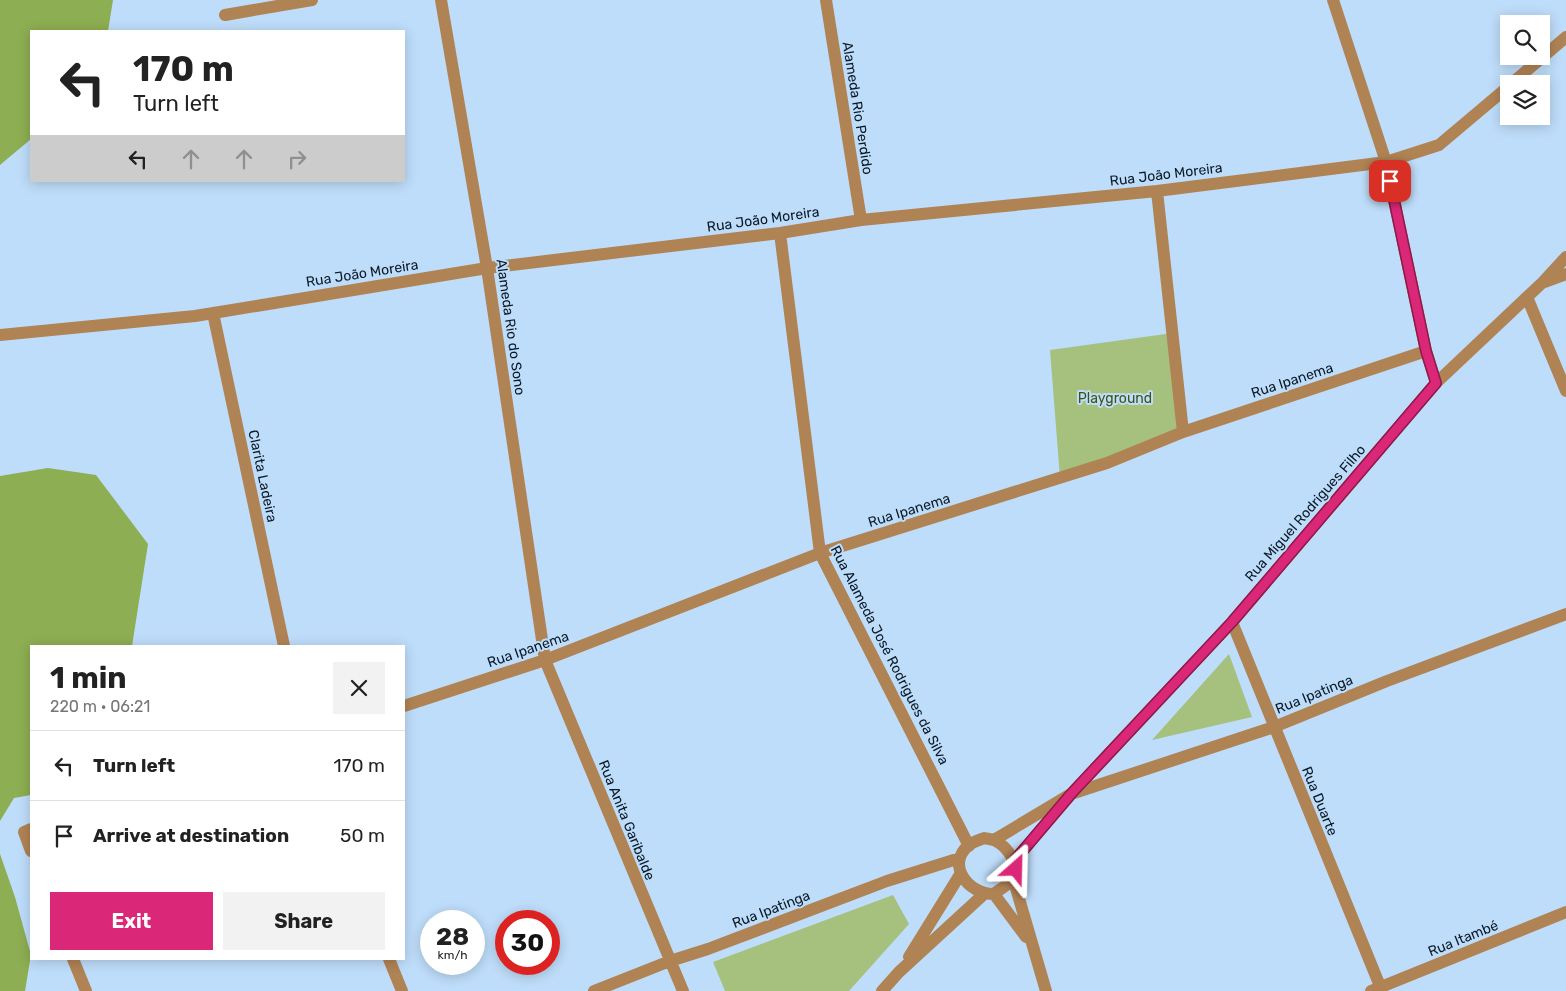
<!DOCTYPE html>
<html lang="en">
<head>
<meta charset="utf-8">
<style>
	:root { --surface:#fff; --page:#f2f2f2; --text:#222; --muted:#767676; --line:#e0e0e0; --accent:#db2777 }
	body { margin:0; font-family:Rubik,sans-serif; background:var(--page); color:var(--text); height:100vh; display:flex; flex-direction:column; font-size:19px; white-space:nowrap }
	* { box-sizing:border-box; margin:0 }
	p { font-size:16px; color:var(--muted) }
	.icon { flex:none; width:28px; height:28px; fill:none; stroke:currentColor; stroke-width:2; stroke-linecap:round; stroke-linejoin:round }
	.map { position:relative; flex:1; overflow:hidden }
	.panel { position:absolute; left:30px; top:645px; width:375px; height:315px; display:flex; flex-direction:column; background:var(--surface); border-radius:0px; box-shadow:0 2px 12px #0003 }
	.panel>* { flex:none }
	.hud { position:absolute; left:30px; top:30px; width:375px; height:152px; border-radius:0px; box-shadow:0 2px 12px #0003; background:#fff; color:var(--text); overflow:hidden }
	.controls { position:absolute; left:1500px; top:15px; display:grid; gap:10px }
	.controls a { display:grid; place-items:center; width:50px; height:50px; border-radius:0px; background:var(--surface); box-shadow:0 2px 12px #0003; font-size:25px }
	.speed { position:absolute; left:420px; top:910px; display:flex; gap:10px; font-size:25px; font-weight:700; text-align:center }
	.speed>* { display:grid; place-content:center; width:65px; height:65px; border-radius:50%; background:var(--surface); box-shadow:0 2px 12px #0003; line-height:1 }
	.speed small { font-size:12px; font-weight:400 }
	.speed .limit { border:8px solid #d22; background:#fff; color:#111 }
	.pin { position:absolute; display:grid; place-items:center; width:42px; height:42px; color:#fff; margin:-21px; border-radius:10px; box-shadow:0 2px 8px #0006 }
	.me { position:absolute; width:55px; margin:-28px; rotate:25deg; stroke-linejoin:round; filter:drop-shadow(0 0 4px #0008) }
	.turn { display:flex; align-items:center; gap:18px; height:105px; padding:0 20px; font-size:22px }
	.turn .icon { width:65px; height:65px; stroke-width:2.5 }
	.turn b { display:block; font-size:35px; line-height:42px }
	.lanes { display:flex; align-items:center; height:48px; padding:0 20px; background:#0003; justify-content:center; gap:25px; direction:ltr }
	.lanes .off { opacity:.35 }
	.round { display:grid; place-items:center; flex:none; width:52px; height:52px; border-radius:0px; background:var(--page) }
	.head { display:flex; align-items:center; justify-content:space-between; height:85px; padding:0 20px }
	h1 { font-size:30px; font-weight:700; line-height:38px }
	.cta { display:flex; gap:10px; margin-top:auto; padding:10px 20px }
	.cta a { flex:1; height:58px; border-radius:0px; background:var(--accent); color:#fff; font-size:20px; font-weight:700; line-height:58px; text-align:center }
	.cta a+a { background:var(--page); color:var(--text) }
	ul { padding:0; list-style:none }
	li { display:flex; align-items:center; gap:15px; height:70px; padding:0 20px; border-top:1px solid var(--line) }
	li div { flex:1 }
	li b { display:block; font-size:19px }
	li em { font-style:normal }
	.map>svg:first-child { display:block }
</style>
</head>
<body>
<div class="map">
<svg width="1566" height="991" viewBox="0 0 1566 991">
	<rect width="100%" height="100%" fill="#beddfa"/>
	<path fill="#a6c07d" d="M1173,333L1183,432L1060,478L1050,350Z
		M1229,654L1252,717L1152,740Z
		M893,895L909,924L849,991H725L713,962Z"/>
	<path fill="#8dae52" d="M0,0H113L108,31H31V139L0,165Z
		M48,468L96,475L148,544L132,646H31V795L14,798L0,821V476Z
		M0,854L15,897L31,955L25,991H0Z"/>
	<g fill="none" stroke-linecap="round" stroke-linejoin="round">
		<path stroke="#b08354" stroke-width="12" d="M441,0L487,268L545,660L683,991
			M826,0L861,220
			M1333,0L1386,162L1426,351L1436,383
			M225,15L312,0
			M1511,84L1566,37
			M1157,191L1183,432
			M780,233L820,553L969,846
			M1545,282L1566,274
			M1527,297L1566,391
			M213,313L284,646
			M0,335L195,316L487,268L780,233L861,220L1157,191L1386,162L1439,145L1509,86
			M1232,622L1382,991
			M404,706L545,660L820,553L1107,463L1183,432L1426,351
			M31,829L24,832L31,851
			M984,838C988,839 992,839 996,841C1007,847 1021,865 1013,878C1009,885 1000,889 994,894C967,894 946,864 969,845C973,842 979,840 984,838Z
			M994,840L1071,794L1274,727L1387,681L1566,614
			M1014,861L1071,794L1232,622L1436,383L1543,282L1566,257
			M1013,878L1046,991
			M994,894L1026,937
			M909,957L961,873
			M73,959L86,991
			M389,959L402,991
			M594,991L670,961L708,949L887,881L960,858
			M882,991L899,972L984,894
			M1371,991L1566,912"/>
	</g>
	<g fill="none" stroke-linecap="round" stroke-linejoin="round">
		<g stroke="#8e194d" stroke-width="12">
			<path id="route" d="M1016,869L1014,861L1071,794L1232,622L1436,383L1426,351L1390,181"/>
		</g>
		<use href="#route" stroke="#db2777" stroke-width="9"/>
	</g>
	<g text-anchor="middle" stroke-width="4" stroke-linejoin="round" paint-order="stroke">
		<g font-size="14" fill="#0b1926" stroke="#beddfa">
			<text transform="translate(858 108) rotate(81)" y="5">Alameda Rio Perdido</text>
			<text transform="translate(1166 174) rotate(-7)" y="5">Rua João Moreira</text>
			<text transform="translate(763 219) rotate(-8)" y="5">Rua João Moreira</text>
			<text transform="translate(362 273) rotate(-9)" y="5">Rua João Moreira</text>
			<text transform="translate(511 327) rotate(82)" y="5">Alameda Rio do Sono</text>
			<text transform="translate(1292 380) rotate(-18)" y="5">Rua Ipanema</text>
			<text transform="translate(263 476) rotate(78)" y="5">Clarita Ladeira</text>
			<text transform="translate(909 510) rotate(-17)" y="5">Rua Ipanema</text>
			<text transform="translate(1305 513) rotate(-49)" y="5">Rua Miguel Rodrigues Filho</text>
			<text transform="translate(528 649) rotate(-19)" y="5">Rua Ipanema</text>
			<text transform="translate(890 655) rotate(63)" y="5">Rua Alameda José Rodrigues da Silva</text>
			<text transform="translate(1314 694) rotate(-22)" y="5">Rua Ipatinga</text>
			<text transform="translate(1320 801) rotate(68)" y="5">Rua Duarte</text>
			<text transform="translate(627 820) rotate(68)" y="5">Rua Anita Garibalde</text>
			<text transform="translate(771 909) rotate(-21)" y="5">Rua Ipatinga</text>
			<text transform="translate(1463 938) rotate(-22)" y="5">Rua Itambé</text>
		</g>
		<g font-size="14" fill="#3e5311" stroke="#beddfa">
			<text x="1115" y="403">Playground</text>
		</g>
	</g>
</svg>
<div class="controls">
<a><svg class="icon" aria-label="search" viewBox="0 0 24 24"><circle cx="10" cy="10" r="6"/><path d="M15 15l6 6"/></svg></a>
<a><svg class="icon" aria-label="layers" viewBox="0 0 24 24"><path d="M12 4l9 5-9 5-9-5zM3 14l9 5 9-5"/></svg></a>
</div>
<div class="speed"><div>28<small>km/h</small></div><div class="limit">30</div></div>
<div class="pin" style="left:1390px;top:181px;background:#d93025"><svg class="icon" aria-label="arrive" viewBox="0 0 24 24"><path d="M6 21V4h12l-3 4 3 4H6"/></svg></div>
<svg class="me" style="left:1016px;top:869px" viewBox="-20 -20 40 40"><path d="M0-17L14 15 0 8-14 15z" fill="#db2777" stroke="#fff" stroke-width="4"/></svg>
<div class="hud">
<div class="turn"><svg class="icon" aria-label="left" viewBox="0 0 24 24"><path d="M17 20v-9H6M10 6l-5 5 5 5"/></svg><div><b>170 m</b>Turn left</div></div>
<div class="lanes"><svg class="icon" aria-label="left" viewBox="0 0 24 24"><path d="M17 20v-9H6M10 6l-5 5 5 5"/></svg><svg class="icon off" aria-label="ahead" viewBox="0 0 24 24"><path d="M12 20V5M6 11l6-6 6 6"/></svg><svg class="icon off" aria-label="ahead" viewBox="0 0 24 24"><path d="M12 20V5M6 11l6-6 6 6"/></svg><svg class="icon off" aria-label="right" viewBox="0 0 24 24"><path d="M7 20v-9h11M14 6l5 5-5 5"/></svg></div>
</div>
<section class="panel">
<div class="head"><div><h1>1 min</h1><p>220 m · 06:21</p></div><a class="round"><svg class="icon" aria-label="close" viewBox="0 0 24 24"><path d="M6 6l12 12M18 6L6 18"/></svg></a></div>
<ul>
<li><svg class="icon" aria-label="left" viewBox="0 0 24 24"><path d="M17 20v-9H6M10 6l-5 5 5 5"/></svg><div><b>Turn left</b></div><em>170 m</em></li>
<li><svg class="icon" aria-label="arrive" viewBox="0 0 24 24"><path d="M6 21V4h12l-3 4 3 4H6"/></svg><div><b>Arrive at destination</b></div><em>50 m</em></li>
</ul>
<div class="cta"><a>Exit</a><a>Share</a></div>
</section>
</div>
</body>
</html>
